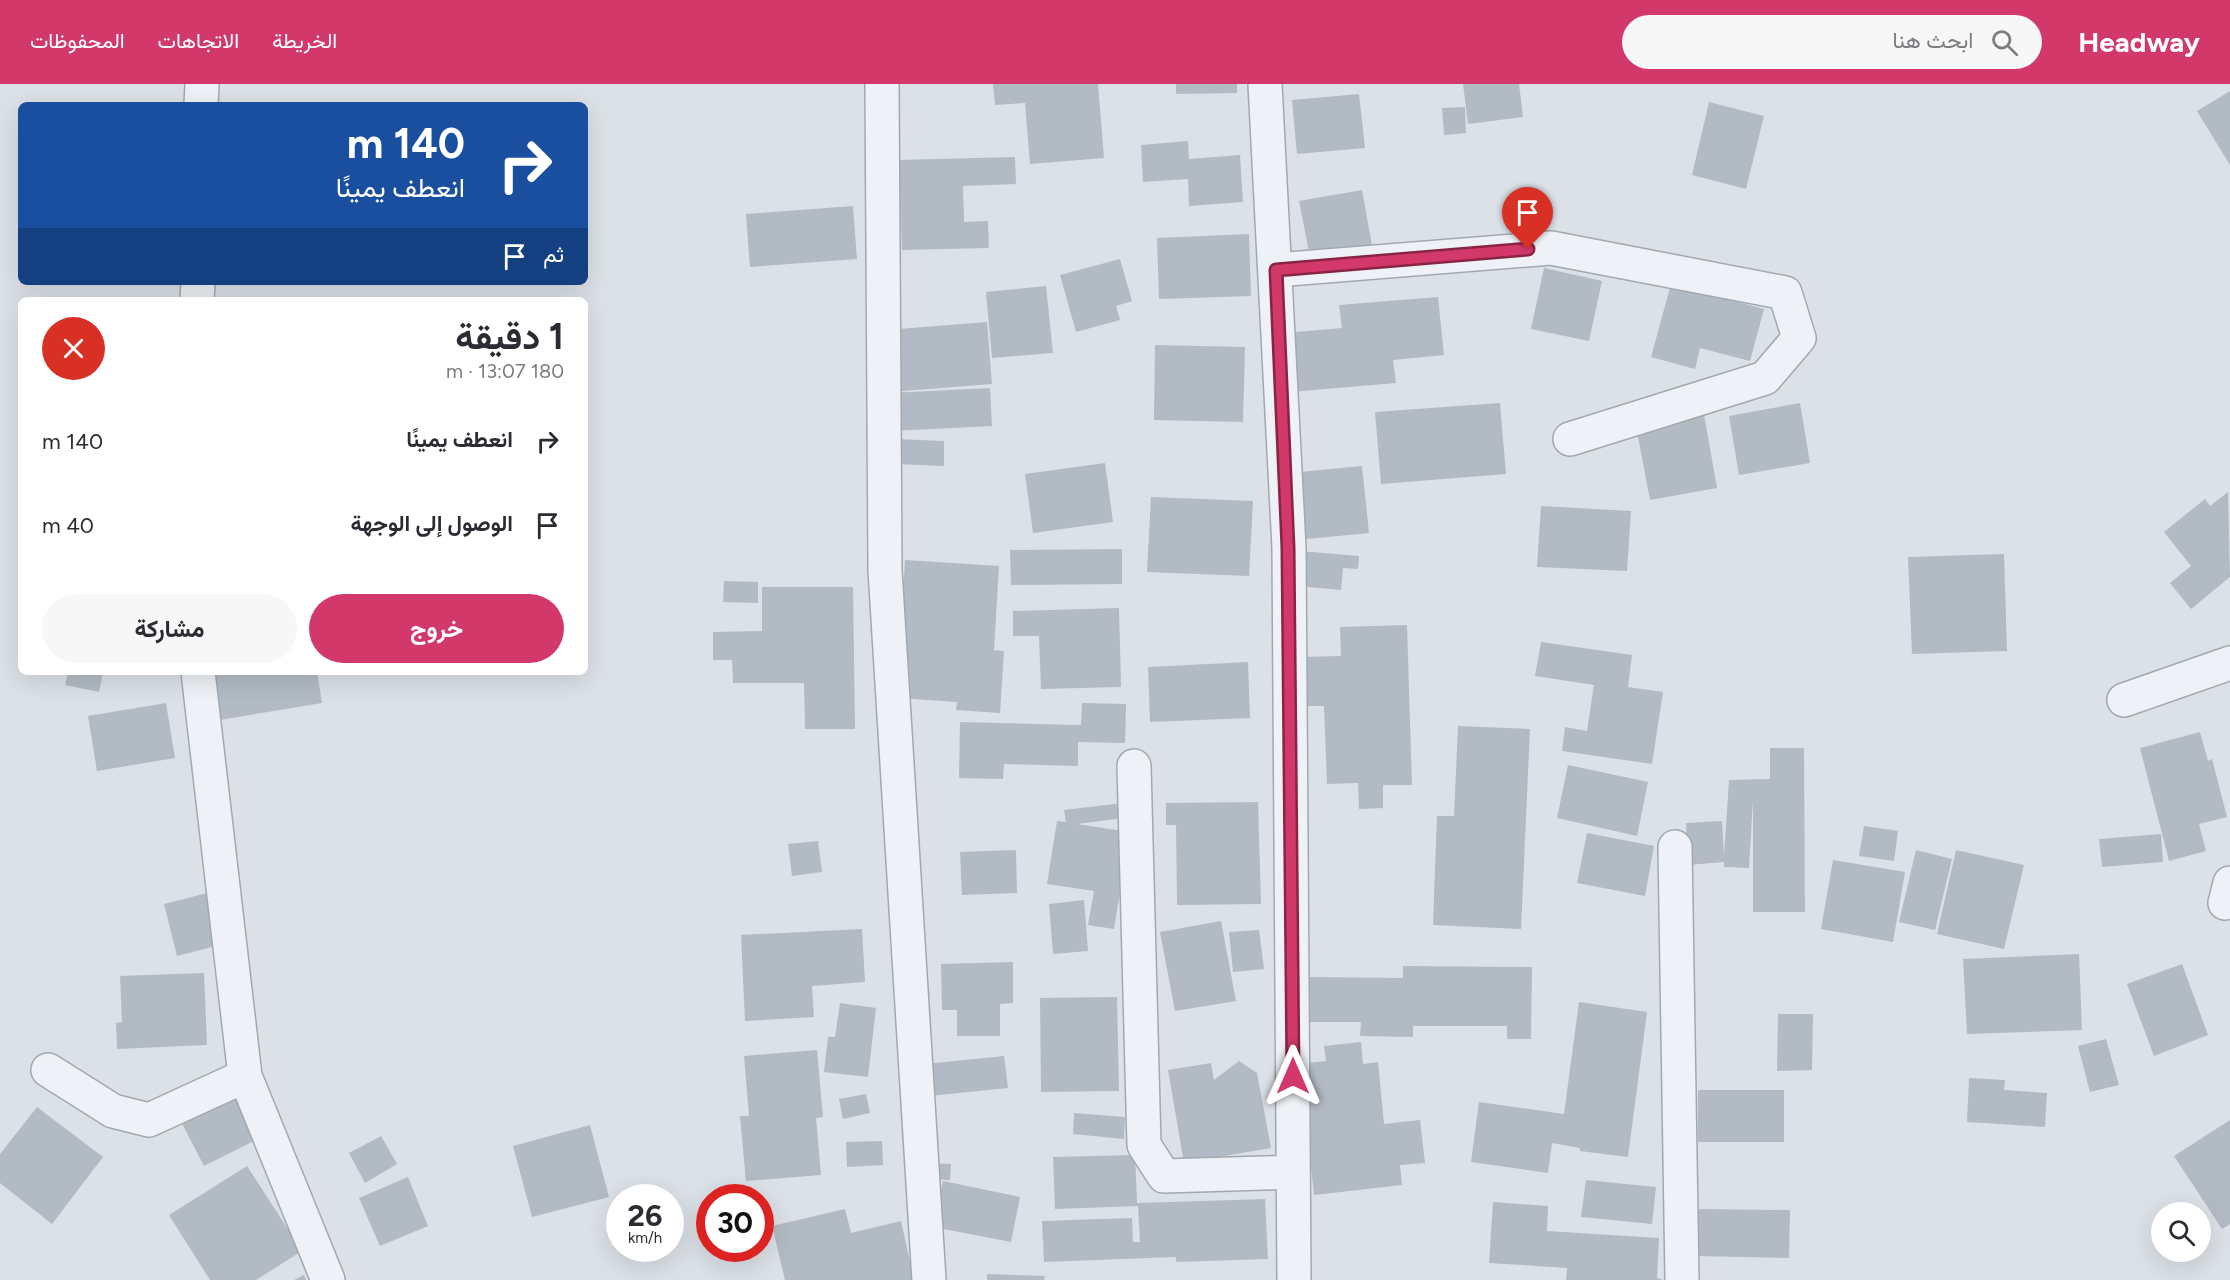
<!DOCTYPE html>
<html lang="ar">
<head>
<meta charset="utf-8">
<style>
	:root { --surface:#fff; --page:#f7f7f7; --text:#2b2b33; --muted:#7c7c81; --accent:#d3386a }
	body { margin:0; font-family:Figtree,Vazirmatn,sans-serif; background:var(--page); color:var(--text); direction:rtl; height:100vh; display:flex; flex-direction:column; font-size:22px; white-space:nowrap }
	* { box-sizing:border-box; margin:0 }
	p { font-size:20px; color:var(--muted) }
	.icon { flex:none; width:33px; height:33px; fill:none; stroke:currentColor; stroke-width:2; stroke-linecap:round; stroke-linejoin:round }
	.map { position:relative; flex:1; overflow:hidden; direction:ltr }
	.panel { position:absolute; left:18px; top:213px; width:570px; height:378px; display:flex; flex-direction:column; background:var(--surface); border-radius:9px; box-shadow:0 6px 24px #0002; direction:rtl }
	.panel>* { flex:none }
	.guide { position:absolute; left:18px; top:18px; width:570px; height:183px; border-radius:9px; box-shadow:0 6px 24px #0002; direction:rtl; background:#1a4fa0; color:#fff; overflow:hidden }
	.buttons { position:absolute; left:2151px; top:1118px; display:grid; gap:12px }
	.buttons a { display:grid; place-items:center; width:60px; height:60px; border-radius:50%; background:var(--surface); box-shadow:0 6px 24px #0002; font-size:30px }
	.speed { position:absolute; left:606px; top:1100px; display:flex; gap:12px; font-size:30px; font-weight:700; text-align:center }
	.speed>* { display:grid; place-content:center; width:78px; height:78px; border-radius:50%; background:var(--surface); box-shadow:0 6px 24px #0002; line-height:1 }
	.speed small { font-size:15px; font-weight:400 }
	.speed .limit { border:9px solid #d22; background:#fff; color:#111 }
	.pin { position:absolute; display:grid; place-items:center; width:51px; height:51px; color:#fff; margin:-62px -26px; border-radius:50% 50% 50% 0; rotate:-45deg; box-shadow:0 0 6px #0007 }
	.pin .icon { rotate:45deg }
	.me { position:absolute; width:66px; margin:-33px; rotate:0deg; stroke-linejoin:round; filter:drop-shadow(0 0 4px #0008) }
	.turn { display:flex; align-items:center; gap:21px; height:126px; padding:0 24px; font-size:27px }
	.turn .icon { width:78px; height:78px; stroke-width:2.5 }
	.turn b { display:block; font-size:42px; line-height:51px }
	.then { display:flex; align-items:center; height:57px; padding:0 24px; background:#0003; gap:12px; font-size:22px }
	.round { display:grid; place-items:center; flex:none; width:63px; height:63px; border-radius:32px; background:var(--page) }
	.overview { display:flex; align-items:center; justify-content:space-between; height:102px; padding:0 24px }
	h1 { font-size:36px; font-weight:700; line-height:45px }
	.action { display:flex; gap:12px; margin-top:auto; padding:12px 24px }
	.action a { flex:1; height:69px; border-radius:36px; background:var(--accent); color:#fff; font-size:24px; font-weight:700; line-height:69px; text-align:center }
	.action a+a { background:var(--page); color:var(--text) }
	ul { padding:0; list-style:none }
	li { display:flex; align-items:center; gap:18px; height:84px; padding:0 24px }
	li div { flex:1 }
	li b { display:block; font-size:22px }
	li em { font-style:normal }
	header { display:flex; align-items:center; gap:36px; box-sizing:border-box; height:84px; padding:0 30px; background:var(--accent); color:#fff }
	header strong { font-size:28px }
	nav { display:flex; gap:33px; margin-inline-start:auto; font-size:21px }
	.search { width:420px; height:54px; background:var(--page); display:flex; align-items:center; gap:15px; box-sizing:border-box; padding:0 21px; border-radius:33px; color:var(--muted); font-size:22px }
	.map>svg:first-child { display:block }
</style>
</head>
<body>
<header>
<strong>Headway</strong>
<div class="search"><svg class="icon" aria-label="search" viewBox="0 0 24 24"><circle cx="10" cy="10" r="6"/><path d="M15 15l6 6"/></svg>ابحث هنا</div>
<nav><a>الخريطة</a><a>الاتجاهات</a><a>المحفوظات</a></nav>
</header>
<div class="map">
<svg width="2230" height="1196" viewBox="0 0 2230 1196">
	<rect width="100%" height="100%" fill="#dbe1e6"/>
	<path fill="#b2bbc3" d="M993,0H1098L1104,74L1030,80L1025,19L995,21Z
		M1176,0H1237V9L1176,10Z
		M1463,0H1519L1523,33L1468,40Z
		M2230,7V81L2197,27Z
		M1359,10L1365,64L1297,70L1292,16Z
		M1709,18L1764,32L1746,105L1692,91Z
		M1465,23L1466,49L1444,51L1442,24Z
		M1188,57L1189,75L1240,71L1243,118L1189,122L1188,95L1143,98L1141,61Z
		M1015,73L1016,100L963,102L964,138L988,137L989,164L902,166L899,76Z
		M1362,106L1373,167L1311,178L1299,117Z
		M853,122L857,175L750,183L746,130Z
		M1249,150L1251,212L1159,215L1157,154Z
		M1120,175L1132,217L1116,222L1120,236L1076,248L1060,191Z
		M1544,184L1602,197L1589,257L1531,245Z
		M1671,200L1764,225L1750,277L1700,264L1695,285L1651,273Z
		M1046,202L1053,269L992,274L986,208Z
		M1438,213L1444,271L1393,276L1396,299L1290,308L1284,249L1342,244L1339,221Z
		M987,238L992,300L891,308L886,246Z
		M1155,261L1245,263L1243,338L1154,336Z
		M990,304L992,342L892,347L890,309Z
		M1500,319L1506,390L1381,400L1375,328Z
		M1800,319L1810,379L1739,391L1729,332Z
		M1703,325L1717,404L1650,416L1635,337Z
		M895,355L944,357V382L894,380Z
		M1105,379L1113,438L1033,449L1025,390Z
		M1362,382L1369,449L1297,456L1290,389Z
		M2228,408L2230,493L2191,525L2170,499L2191,482L2164,448L2205,415L2210,422Z
		M1151,413L1253,417L1249,492L1147,488Z
		M1541,422L1631,427L1627,487L1537,483Z
		M1122,465V500L1011,501L1010,466Z
		M1300,467L1359,472L1358,485L1343,484L1341,506L1297,502Z
		M2004,470L2007,567L1912,570L1908,473Z
		M905,476L999,482L994,566L1004,567L1000,629L956,626L957,618L897,614Z
		M724,497L758,498V519L723,518Z
		M762,503H853L855,645H805L804,599H733L732,576H713V548L762,547Z
		M1119,524L1121,603L1041,605L1039,552H1013V527Z
		M1407,541L1412,701H1383V724L1359,725L1358,699L1327,700L1324,622H1300L1299,573L1341,572L1340,543Z
		M1541,558L1632,571L1628,603L1663,608L1652,680L1562,667L1565,643L1587,647L1594,601L1535,592Z
		M1248,578L1250,634L1150,638L1148,583Z
		M68,588H103L99,608L65,601Z
		M212,588H317L322,619L220,636Z
		M166,619L175,674L97,687L88,632Z
		M1082,619L1126,620L1125,659L1078,658V682L1004,680L1003,695L959,694L960,638L1081,641Z
		M1458,642L1530,645L1521,845L1433,841L1437,732H1454Z
		M2200,648L2208,677L2212,675L2227,733L2199,740L2206,767L2169,777L2140,664Z
		M1770,664H1804L1805,828H1753V715L1749,784L1724,783V778L1688,781L1686,739L1722,737L1724,772L1729,696L1770,695Z
		M1568,681L1648,698L1637,752L1557,734Z
		M1258,718L1261,820L1177,821L1176,741H1166V719Z
		M1123,719L1124,734L1077,740L1130,748L1114,845L1088,841L1094,807L1047,800L1057,737L1066,738L1064,726Z
		M1864,742L1898,747L1894,777L1859,772Z
		M1587,749L1654,762L1645,812L1577,799Z
		M2161,750L2163,778L2102,783L2099,755Z
		M818,757L822,788L792,792L788,760Z
		M1016,766L1017,809L962,811L960,768Z
		M1916,766L1952,775L1935,846L1899,838Z
		M1956,766L2024,781L2004,865L1937,850Z
		M1833,776L1905,788L1893,858L1821,845Z
		M211,808L224,860L177,872L164,820Z
		M1084,816L1088,867L1053,870L1049,820Z
		M1221,837L1236,917L1175,927L1160,848Z
		M862,845L865,898L812,902L814,933L745,937L741,851Z
		M1259,846L1264,885L1233,888L1229,848Z
		M2079,870L2082,946L1967,950L1963,875Z
		M1013,878V919L1000,920V952H957V926H942L941,880Z
		M2182,880L2208,951L2154,972L2127,900Z
		M1403,882L1532,883L1531,955H1507V942H1413V953L1360,952L1361,938H1306V893L1403,894Z
		M204,889L207,961L117,965L116,939L122,938L120,892Z
		M1117,913L1119,1007L1041,1008L1040,914Z
		M1579,918L1647,928L1628,1073L1580,1067V1064L1552,1059L1548,1089L1471,1078L1479,1018L1564,1030Z
		M840,919L876,924L868,993L824,988L828,953H835Z
		M1778,930H1813L1812,986L1777,987Z
		M2106,955L2119,1001L2090,1008L2078,962Z
		M1361,958L1363,980L1378,978L1384,1040L1420,1036L1425,1079L1400,1081L1402,1101L1314,1111L1300,980L1326,977L1324,962Z
		M817,966L823,1033L816,1034L821,1091L746,1097L740,1032H749L744,972Z
		M1004,972L1008,1004L929,1012L926,980Z
		M1239,977L1257,989L1271,1064L1184,1079L1168,986L1211,979L1214,996Z
		M1969,994L2005,996L2004,1006L2047,1009L2045,1043L1967,1038Z
		M229,1000L258,1055L204,1082L176,1028Z
		M1698,1006H1784V1058H1698Z
		M866,1010L870,1029L843,1035L839,1015Z
		M37,1023L103,1073L52,1140L0,1099V1070Z
		M1074,1029L1125,1033L1124,1055L1073,1050Z
		M2230,1036V1140L2222,1145L2174,1072Z
		M590,1041L609,1113L532,1133L513,1062Z
		M381,1052L397,1080L365,1099L349,1069Z
		M882,1057L883,1081L847,1083L846,1058Z
		M1135,1071L1137,1119L1265,1115L1268,1175L1176,1178V1173L1044,1178L1042,1137L1132,1134L1133,1158H1140L1138,1122L1055,1125L1053,1073Z
		M928,1079L951,1080L950,1096L928,1095Z
		M247,1082L302,1167L256,1196H210L169,1131Z
		M408,1093L428,1142L380,1162L359,1114Z
		M1586,1096L1656,1103L1652,1140L1581,1133Z
		M943,1097L1020,1113L1011,1158L933,1143Z
		M1493,1118L1548,1122L1547,1147L1659,1154L1657,1194L1663,1196H1566L1567,1184L1489,1179Z
		M845,1125L851,1149L901,1137L914,1196H785L772,1142Z
		M1695,1125L1790,1126L1789,1174L1694,1172Z
		M987,1190L1045,1192L1044,1196H987Z
		M304,1191L306,1196H294Z"/>
	<g fill="none" stroke-linecap="round" stroke-linejoin="round">
		<g stroke="#a1a9b0" stroke-width="36">
			<path id="street" d="M882,0L885,486L929,1196
				M1265,0L1289,464L1294,1196
				M201,21L202,0
				M1276,186L1551,164L1785,209L1799,254L1765,294L1570,355
				M197,216L198,198
				M198,588L245,992L328,1196
				M2124,616L2230,579
				M1134,682L1144,1061L1164,1092L1293,1088
				M1675,763L1682,1196
				M2225,819L2230,799
				M48,986L113,1027L149,1036L245,992"/>
		</g>
		<use href="#street" stroke="#eef1f5" stroke-width="33"/>
	</g>
	<g fill="none" stroke-linecap="round" stroke-linejoin="round">
		<g stroke="#892445" stroke-width="15">
			<path id="route" d="M1293,992L1288,464L1276,186L1528,165"/>
		</g>
		<use href="#route" stroke="#d3386a" stroke-width="10"/>
	</g>
</svg>
<div class="buttons">
<a><svg class="icon" aria-label="search" viewBox="0 0 24 24"><circle cx="10" cy="10" r="6"/><path d="M15 15l6 6"/></svg></a>
</div>
<div class="speed"><div>26<small>km/h</small></div><div class="limit">30</div></div>
<div class="pin" style="left:1528px;top:165px;background:#d93025"><svg class="icon" aria-label="arrive" viewBox="0 0 24 24"><path d="M6 21V4h12l-3 4 3 4H6"/></svg></div>
<svg class="me" style="left:1293px;top:992px" viewBox="-20 -20 40 40"><path d="M0-17L14 15 0 8-14 15z" fill="#d3386a" stroke="#fff" stroke-width="4"/></svg>
<div class="guide">
<div class="turn"><svg class="icon" aria-label="right" viewBox="0 0 24 24"><path d="M7 20v-9h11M14 6l5 5-5 5"/></svg><div><b>140 m</b>انعطف يمينًا</div></div>
<div class="then">ثم<svg class="icon" aria-label="arrive" viewBox="0 0 24 24"><path d="M6 21V4h12l-3 4 3 4H6"/></svg></div>
</div>
<section class="panel">
<div class="overview"><div><h1>1 دقيقة</h1><p>180 m · 13:07</p></div><a class="round" style="background:#d93025;color:#fff"><svg class="icon" aria-label="close" viewBox="0 0 24 24"><path d="M6 6l12 12M18 6L6 18"/></svg></a></div>
<ul>
<li><svg class="icon" aria-label="right" viewBox="0 0 24 24"><path d="M7 20v-9h11M14 6l5 5-5 5"/></svg><div><b>انعطف يمينًا</b></div><em>140 m</em></li>
<li><svg class="icon" aria-label="arrive" viewBox="0 0 24 24"><path d="M6 21V4h12l-3 4 3 4H6"/></svg><div><b>الوصول إلى الوجهة</b></div><em>40 m</em></li>
</ul>
<div class="action"><a>خروج</a><a>مشاركة</a></div>
</section>
</div>
</body>
</html>
